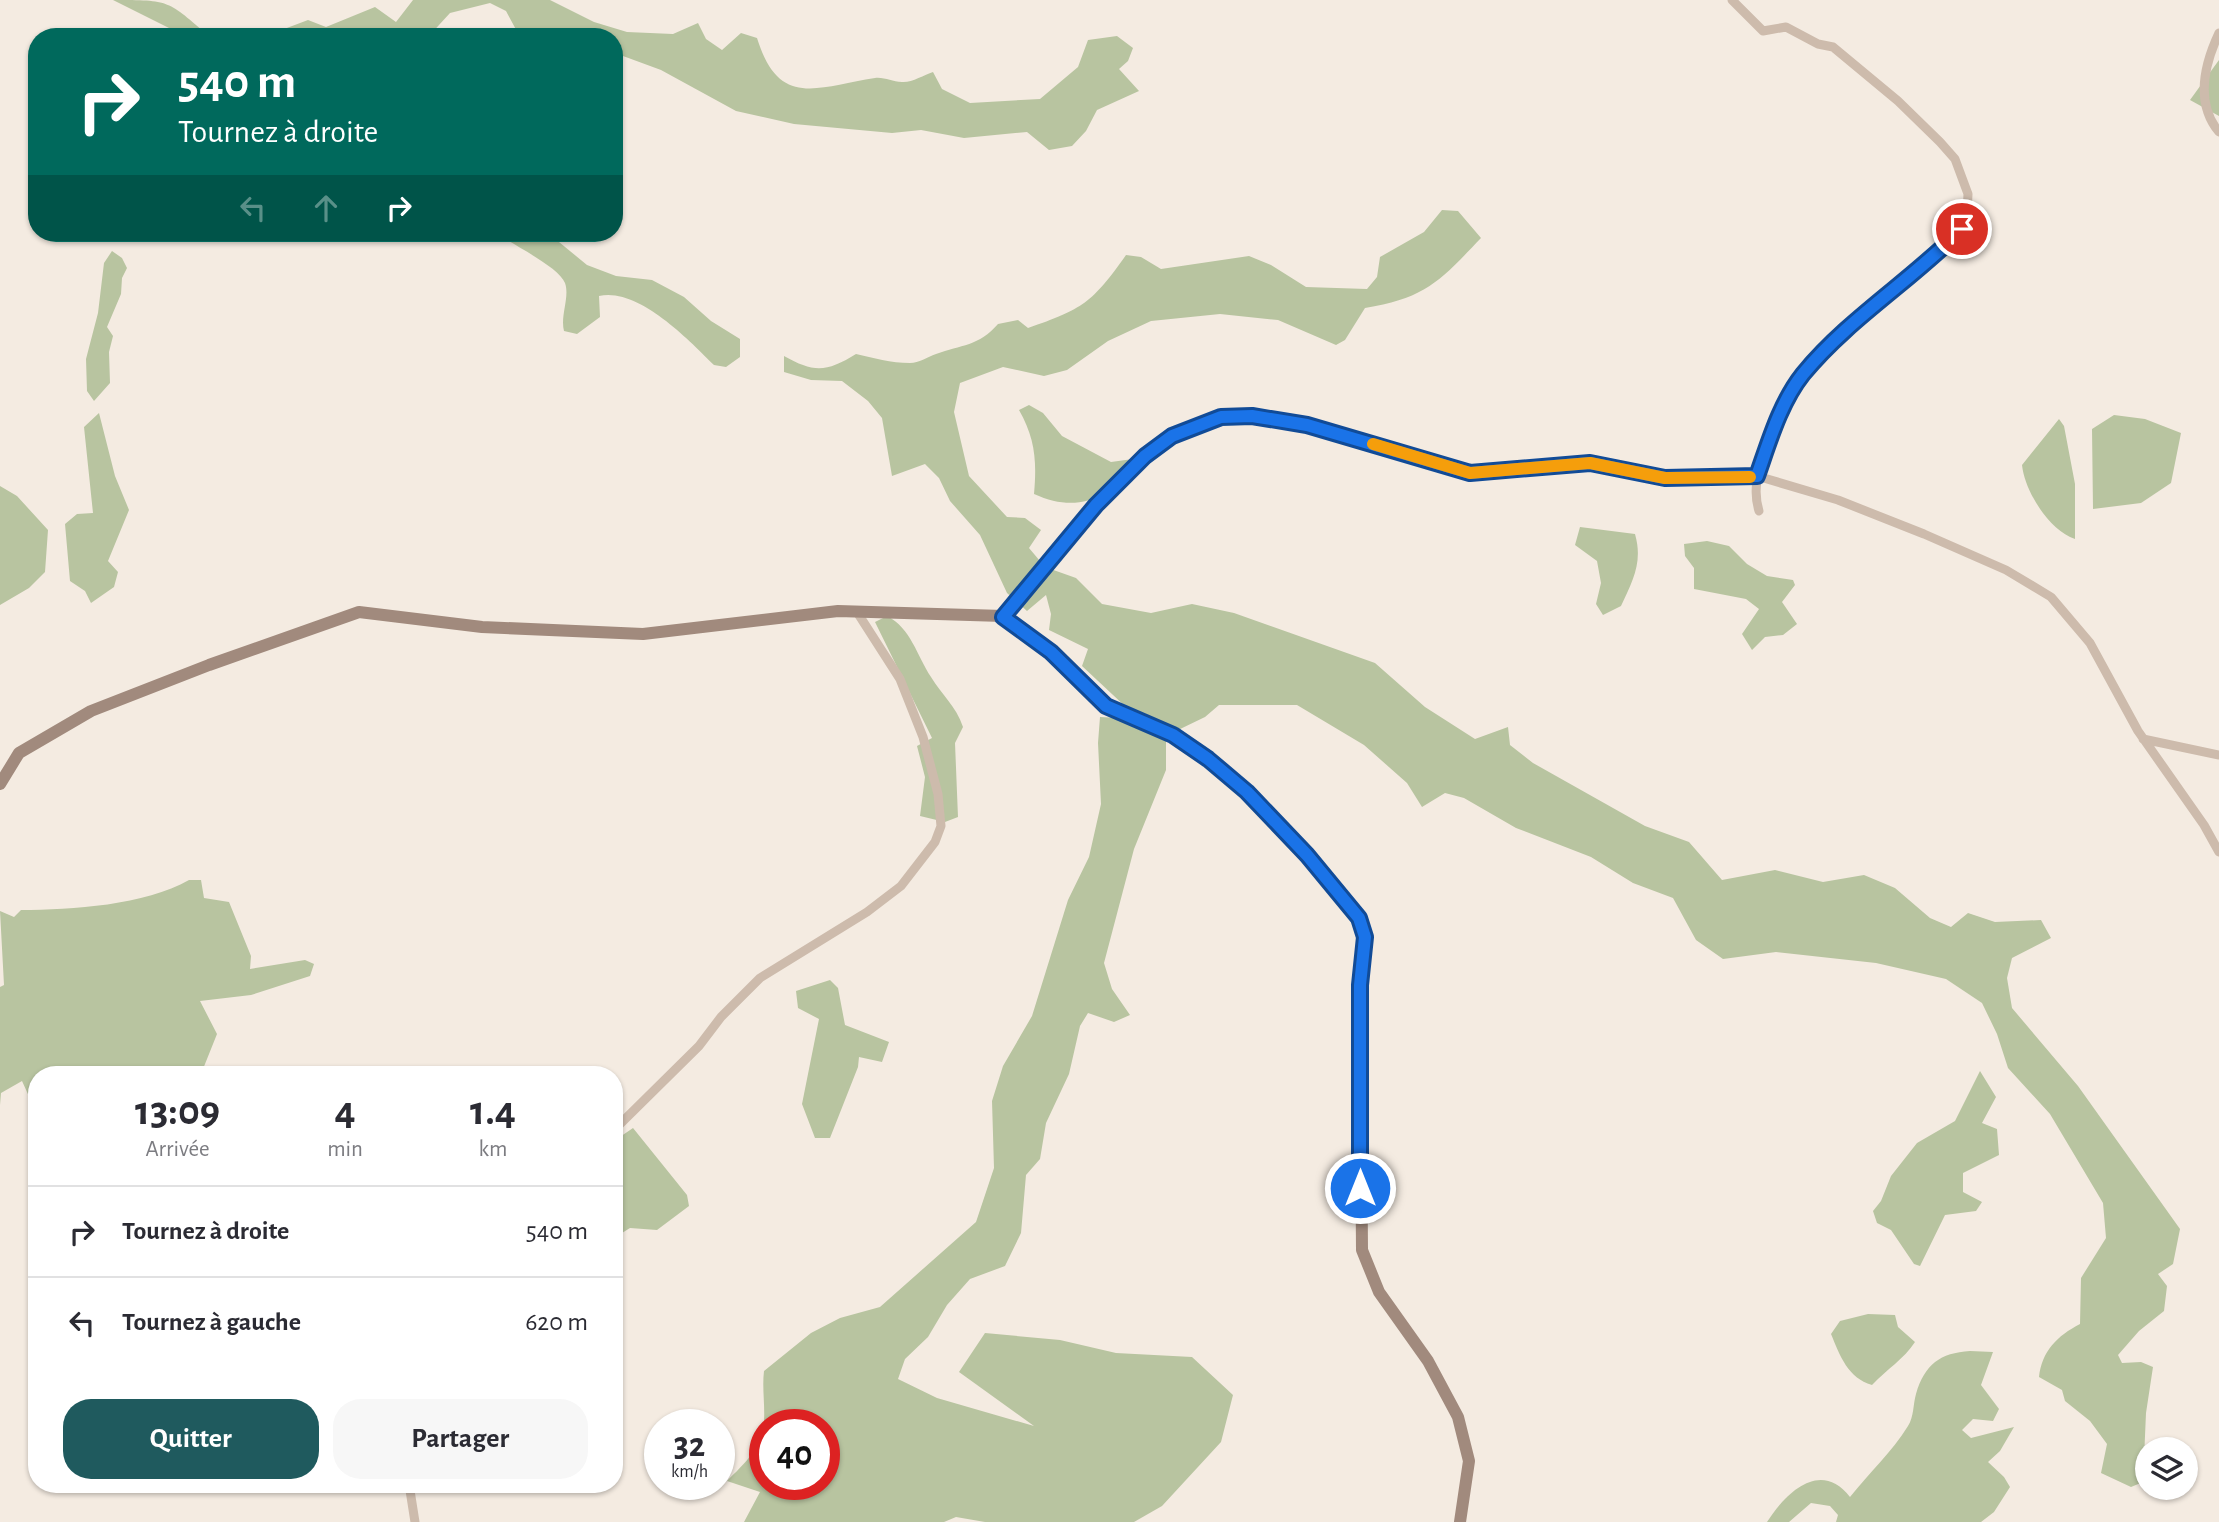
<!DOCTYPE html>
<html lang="fr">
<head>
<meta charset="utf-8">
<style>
	:root { --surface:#fff; --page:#f7f7f7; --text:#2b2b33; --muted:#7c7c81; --line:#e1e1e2; --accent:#1f5a5e }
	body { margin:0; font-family:"Alegreya Sans",sans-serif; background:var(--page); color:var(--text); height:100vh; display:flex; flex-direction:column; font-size:26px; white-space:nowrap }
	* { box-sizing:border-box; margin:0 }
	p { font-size:23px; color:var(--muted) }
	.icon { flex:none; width:38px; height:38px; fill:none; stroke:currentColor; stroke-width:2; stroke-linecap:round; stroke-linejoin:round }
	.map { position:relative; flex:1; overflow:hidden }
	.panel { position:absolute; left:28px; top:1066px; width:595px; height:427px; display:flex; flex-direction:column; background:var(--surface); border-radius:28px; box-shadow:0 2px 5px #0004 }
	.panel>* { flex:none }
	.banner { position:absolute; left:28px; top:28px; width:595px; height:214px; border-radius:28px; box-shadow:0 2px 5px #0004; background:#00695c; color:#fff; overflow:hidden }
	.tools { position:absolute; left:2135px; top:1437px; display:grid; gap:14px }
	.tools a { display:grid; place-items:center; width:63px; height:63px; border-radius:50%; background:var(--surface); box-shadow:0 2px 5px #0004; font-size:35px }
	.speed { position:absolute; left:644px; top:1409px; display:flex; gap:14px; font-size:35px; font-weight:700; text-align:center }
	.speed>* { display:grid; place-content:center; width:91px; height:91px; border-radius:50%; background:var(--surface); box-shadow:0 2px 5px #0004; line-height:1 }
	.speed small { font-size:18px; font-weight:400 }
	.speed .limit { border:10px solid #d22; background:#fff; color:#111 }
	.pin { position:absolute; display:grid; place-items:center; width:60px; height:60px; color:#fff; margin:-30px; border:4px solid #fff; border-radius:50%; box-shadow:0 2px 7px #0007 }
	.me { position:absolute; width:77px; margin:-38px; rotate:0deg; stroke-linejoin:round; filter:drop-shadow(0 0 5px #0008) }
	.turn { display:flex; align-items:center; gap:24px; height:147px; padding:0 35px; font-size:32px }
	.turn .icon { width:91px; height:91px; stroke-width:2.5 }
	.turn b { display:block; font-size:49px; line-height:60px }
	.lanes { display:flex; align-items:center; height:66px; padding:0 35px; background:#0003; justify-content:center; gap:35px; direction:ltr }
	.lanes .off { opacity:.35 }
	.eta { display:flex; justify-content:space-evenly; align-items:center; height:119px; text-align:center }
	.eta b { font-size:42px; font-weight:700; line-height:49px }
	.button { display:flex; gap:14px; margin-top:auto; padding:14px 35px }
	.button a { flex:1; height:80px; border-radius:28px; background:var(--accent); color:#fff; font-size:28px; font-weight:700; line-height:80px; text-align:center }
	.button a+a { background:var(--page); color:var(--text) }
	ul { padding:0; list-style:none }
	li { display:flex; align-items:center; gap:21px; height:91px; padding:0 35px; border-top:2px solid var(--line) }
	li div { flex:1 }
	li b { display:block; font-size:26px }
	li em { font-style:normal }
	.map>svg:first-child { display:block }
</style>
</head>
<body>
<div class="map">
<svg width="2219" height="1522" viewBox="0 0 2219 1522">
	<rect width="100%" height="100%" fill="#f4ebe1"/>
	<path fill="#b8c4a0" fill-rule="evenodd" d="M113,0C171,0 167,0 210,37H187Z
		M413,0H550L594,22L627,32L673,34L698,23L706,39L722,50L741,33L757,38C779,109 817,87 875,78C885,77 892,82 902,82C911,83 924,75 933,72L942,89L970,103L1040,99L1078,67L1088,40L1117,36L1133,48L1128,61L1119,69L1139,91L1097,110L1086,131L1072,146L1049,150L1027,132L964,138L921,130L892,133L794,124L736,111L661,70L623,56L614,55V37H520L506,11L490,3L450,13L428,37L371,34L263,37L308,20L326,27L375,7L396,22Z
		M2219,60V116L2190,100Z
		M1442,210L1458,211L1481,238C1440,281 1426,298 1365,308L1345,340L1336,345L1278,320L1220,314L1151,321L1108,341L1067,370L1044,376L1003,367L960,383L954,412L969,476L1007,517L1025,518L1041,530L1029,548L1045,567L1076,578L1102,604L1151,613L1192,604L1234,613L1375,663L1425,707L1475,739L1508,727L1510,745L1533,763L1645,826L1689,842L1722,880L1775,870L1823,882L1864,875L1895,888L1930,918L1951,927L1968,913L1995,922L2041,920L2051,938L2012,958L2007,978L2012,1008L2078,1086L2180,1229L2173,1264L2158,1274L2167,1286L2164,1311L2139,1331L2118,1355L2122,1363L2141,1362L2153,1367L2146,1413L2143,1482L2131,1487L2101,1473L2107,1444L2090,1421L2065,1401L2062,1390L2039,1377C2042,1351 2057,1336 2080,1324L2081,1278L2106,1238L2103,1203L2050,1114L2008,1068L1997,1034L1982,1003L1946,979L1876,963L1776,952L1723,959L1696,940L1673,898L1633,883L1591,857L1516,828L1464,798L1445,793L1422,807L1407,783L1364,745L1297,705H1219L1205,717L1176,731L1128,709L1082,666L1088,649L1049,630L1051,614L1046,595L1027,611L1007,593L980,535L950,501L939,478L925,464L892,476L882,418L868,401L842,381L811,380L784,372V356C814,373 827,372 856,354C873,358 891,363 910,363C919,363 927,357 936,354C961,345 979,346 998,324L1018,320L1028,328C1083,309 1092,303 1126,255L1141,257L1161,269L1249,256L1271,265L1306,287L1367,289L1377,277L1380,257L1424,232Z
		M496,233H548L587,265L616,276L652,280L684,297L711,321L740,339V357L726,367L714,365C689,340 638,287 599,296L600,317L577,334L564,331C560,316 570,297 565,283C559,267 513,245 496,233Z
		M112,251L122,258L127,268L122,278L121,294L107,327L113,336L109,352L110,383L94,401L87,391L86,359L98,313L104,263Z
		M1029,405L1043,413L1062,436L1111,462L1133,459L1137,468C1105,500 1076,513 1034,494C1037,461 1035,438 1019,410Z
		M99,413L115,476L129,510L108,561L118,572L114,587L91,603L85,591L70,581L65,524L77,514L93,513L84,427Z
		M2114,415L2145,419L2181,433L2171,483L2141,503L2093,509L2092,429Z
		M2059,419L2064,426L2075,484V539C2049,530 2025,492 2022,465Z
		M0,486L17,496L48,530L45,572L29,588L0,605Z
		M1580,527L1635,534C1643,562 1633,580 1621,606L1603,615L1596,604L1601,583L1597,561L1575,545Z
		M1707,541L1729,546L1747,564L1767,576L1793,580L1795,585L1782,602L1797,624L1783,635L1765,637L1752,650L1742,634L1759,609L1746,599L1694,589V568L1685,556L1684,544Z
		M887,616C911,628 917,656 931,677C942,695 956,706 963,727L955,743L958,817L945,822L920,816L925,777L917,746L932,738L875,622Z
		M1100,717L1119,718L1166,739V770L1134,849L1104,963L1112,989L1130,1015L1114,1022L1088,1013L1080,1026L1069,1074L1046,1123L1040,1159L1026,1175L1021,1233L1005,1266L970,1279L947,1305L928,1337L905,1359L898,1379L937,1398L1034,1426L959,1372L985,1333L1060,1340L1116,1353L1192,1357L1233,1395L1221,1442L1162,1506L1134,1522H985L956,1517L944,1522H744L760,1492L727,1481C744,1464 763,1447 764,1421C765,1404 762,1388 764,1371L811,1333L840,1318L880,1307L976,1222L994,1168L992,1101L1003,1066L1032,1016L1068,900L1089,857L1101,804L1098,743ZM765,1424H824V1484H765Z
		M189,880H201L204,898L229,902L251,956L250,969L305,960L314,964L310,976L251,995L200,1001L217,1034L201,1074H37V1114L22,1081L1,1093L0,1105V987L4,985L0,911L14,917L21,910C72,910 145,905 189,880Z
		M830,980L838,988L845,1025L889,1042L882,1062L859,1057L858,1067L830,1138H815L802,1104L819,1019L798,1008L796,991Z
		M1980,1071L1996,1097L1982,1123L1997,1129L1999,1155L1963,1173V1192L1982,1202L1976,1211L1945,1215L1920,1266L1914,1264L1891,1230L1877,1223L1873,1211L1881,1201L1891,1176L1917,1143L1955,1121Z
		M633,1128L687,1195L689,1206L657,1230L630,1228L614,1238V1141Z
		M1868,1314L1895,1315L1898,1327L1915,1342C1904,1359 1887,1369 1872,1385C1848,1378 1840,1356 1831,1334L1840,1321Z
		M1970,1351L1993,1352L1981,1385L1999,1409L1993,1421L1973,1419L1962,1430L1971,1438L2014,1427L2000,1451L1988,1462L2004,1477L2010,1487L1994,1512L1981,1522H1836L1838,1515L1830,1506L1811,1503L1789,1522H1767C1786,1492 1821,1459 1850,1497C1869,1473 1892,1452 1908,1426C1914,1417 1913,1404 1916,1394C1925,1364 1940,1353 1970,1351Z"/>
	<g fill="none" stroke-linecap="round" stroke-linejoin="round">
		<path stroke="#cdbbac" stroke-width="9" d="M1732,0L1763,31L1786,27L1818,44L1833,47L1898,101L1940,142L1955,159L1968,194L1967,214L1962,229C1890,302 1800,346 1766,449C1759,471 1752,488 1759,511
			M2219,33C2204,65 2195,103 2219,132
			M1003,616L1096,505L1145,456L1172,436L1221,417L1252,416L1307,425L1470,473L1590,463L1665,478L1757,476L1838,500L1924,534L2006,570L2051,597L2090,643L2138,731L2204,825L2219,852
			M2143,739L2219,755
			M614,1130L699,1046L721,1017L760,978L867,912L901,886L935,842L941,826L938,794L923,737L900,679L857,612
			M409,1484L415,1522"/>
		<path stroke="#a18a7d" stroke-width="12" d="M0,784L19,753L91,711L209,665L359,612L482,627L643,634L838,611L1003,616L1051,652L1106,706L1173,735L1208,759L1247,792L1307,854L1359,918L1365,937L1360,985L1362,1250L1379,1292L1428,1361L1458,1417L1469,1461L1460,1522"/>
	</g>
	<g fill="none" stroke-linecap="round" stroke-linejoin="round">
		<g stroke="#114b97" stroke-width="18">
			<path id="route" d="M1360,1188V985L1365,937L1359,918L1307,855L1247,792L1208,759L1173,735L1106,706L1051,652L1003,617L1096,505L1145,456L1172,436L1221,417L1252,416L1307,425L1470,473L1590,463L1665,478L1757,476C1769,442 1780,403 1803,374C1848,319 1912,280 1962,229"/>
		</g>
		<use href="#route" stroke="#1a73e8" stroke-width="12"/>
		<path stroke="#f59e0b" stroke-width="12" d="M1373,444L1470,473L1590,463L1665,478L1750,477"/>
	</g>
</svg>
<div class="tools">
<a><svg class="icon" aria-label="layers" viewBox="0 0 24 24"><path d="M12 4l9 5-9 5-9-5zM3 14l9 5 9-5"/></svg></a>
</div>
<div class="speed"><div>32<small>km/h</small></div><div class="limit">40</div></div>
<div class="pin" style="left:1962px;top:229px;background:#d93025"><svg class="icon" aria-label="arrive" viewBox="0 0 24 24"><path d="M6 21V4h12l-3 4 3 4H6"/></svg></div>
<svg class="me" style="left:1360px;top:1188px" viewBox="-20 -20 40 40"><circle r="17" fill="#1a73e8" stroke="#fff" stroke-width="3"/><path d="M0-11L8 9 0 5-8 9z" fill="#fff"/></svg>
<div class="banner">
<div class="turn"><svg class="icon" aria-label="right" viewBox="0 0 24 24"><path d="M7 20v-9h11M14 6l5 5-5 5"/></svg><div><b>540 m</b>Tournez à droite</div></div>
<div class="lanes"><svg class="icon off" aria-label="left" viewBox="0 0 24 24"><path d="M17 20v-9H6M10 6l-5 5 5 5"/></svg><svg class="icon off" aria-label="ahead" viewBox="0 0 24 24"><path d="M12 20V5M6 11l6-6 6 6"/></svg><svg class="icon" aria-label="right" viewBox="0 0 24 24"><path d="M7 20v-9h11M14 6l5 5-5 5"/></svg></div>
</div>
<section class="panel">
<div class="eta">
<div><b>13:09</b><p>Arrivée</p></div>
<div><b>4</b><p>min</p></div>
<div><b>1.4</b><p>km</p></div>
</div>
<ul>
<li><svg class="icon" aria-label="right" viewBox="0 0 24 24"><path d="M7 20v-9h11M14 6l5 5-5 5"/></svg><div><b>Tournez à droite</b></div><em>540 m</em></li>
<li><svg class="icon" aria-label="left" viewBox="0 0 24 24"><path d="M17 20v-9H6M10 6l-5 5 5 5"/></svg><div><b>Tournez à gauche</b></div><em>620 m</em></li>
</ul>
<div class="button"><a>Quitter</a><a>Partager</a></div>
</section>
</div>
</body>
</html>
